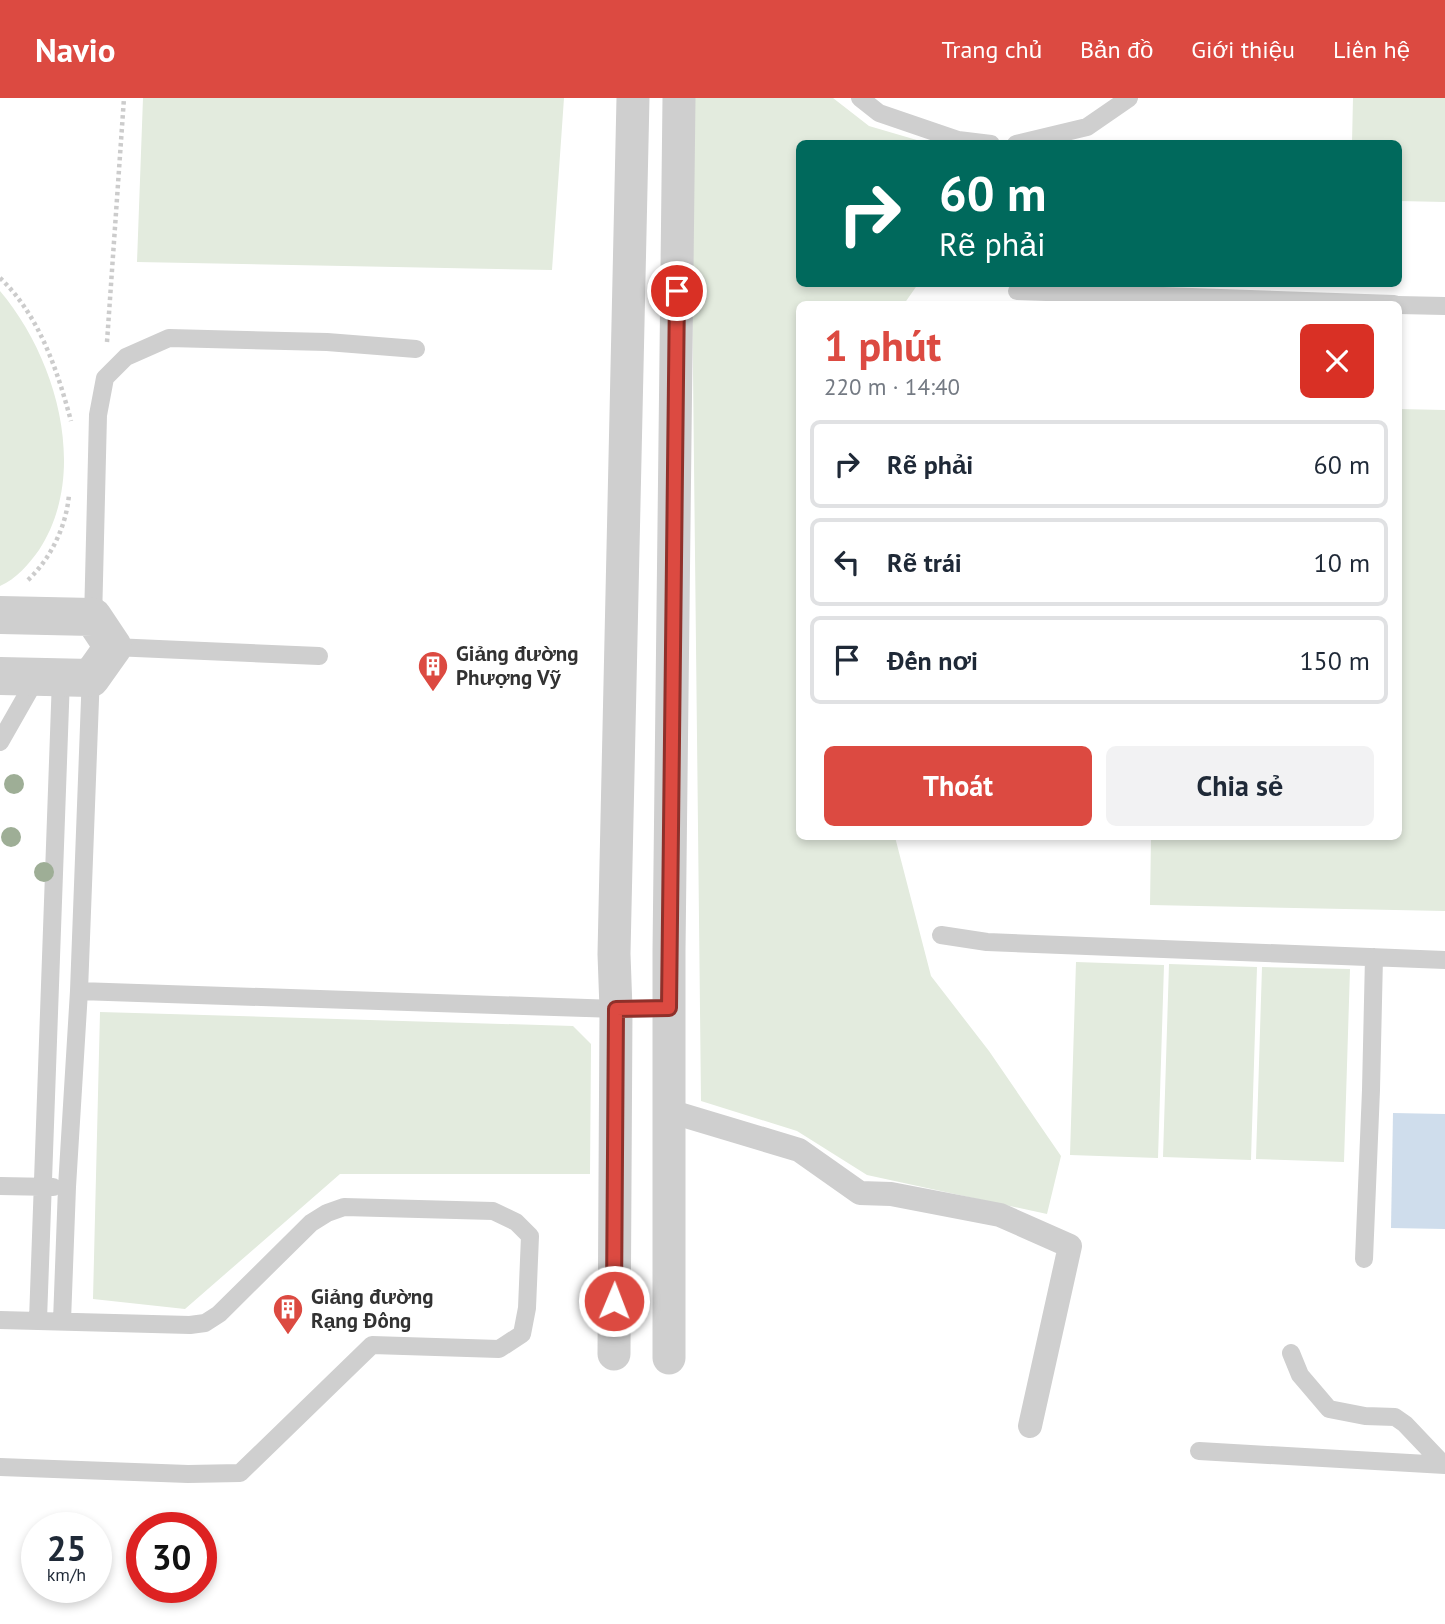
<!DOCTYPE html>
<html lang="vi">
<head>
<meta charset="utf-8">
<style>
	:root { --surface:#fff; --page:#f2f2f3; --text:#1f2937; --muted:#747a83; --line:#e0e1e3; --accent:#dc4a41 }
	body { margin:0; font-family:"PT Sans",sans-serif; background:var(--page); color:var(--text); height:100vh; display:flex; flex-direction:column; font-size:26px; white-space:nowrap }
	* { box-sizing:border-box; margin:0 }
	p { font-size:23px; color:var(--muted) }
	.icon { flex:none; width:38px; height:38px; fill:none; stroke:currentColor; stroke-width:2; stroke-linecap:round; stroke-linejoin:round }
	.map { position:relative; flex:1; overflow:hidden }
	.details { position:absolute; left:796px; top:203px; width:606px; height:539px; display:flex; flex-direction:column; background:var(--surface); border-radius:10px; box-shadow:0 4px 10px #0003 }
	.details>* { flex:none }
	.hud { position:absolute; left:796px; top:42px; width:606px; height:147px; border-radius:10px; box-shadow:0 4px 10px #0003; background:#00695c; color:#fff; overflow:hidden }
	.speed { position:absolute; left:21px; top:1414px; display:flex; gap:14px; font-size:35px; font-weight:700; text-align:center }
	.speed>* { display:grid; place-content:center; width:91px; height:91px; border-radius:50%; background:var(--surface); box-shadow:0 4px 10px #0003; line-height:1 }
	.speed small { font-size:18px; font-weight:400 }
	.speed .limit { border:10px solid #d22; background:#fff; color:#111 }
	.pin { position:absolute; display:grid; place-items:center; width:60px; height:60px; color:#fff; margin:-30px; border:4px solid #fff; border-radius:50%; box-shadow:0 2px 7px #0007 }
	.me { position:absolute; width:77px; margin:-38px; rotate:1deg; stroke-linejoin:round; filter:drop-shadow(0 0 5px #0008) }
	.turn { display:flex; align-items:center; gap:24px; height:147px; padding:0 28px; font-size:32px }
	.turn .icon { width:91px; height:91px; stroke-width:2.5 }
	.turn b { display:block; font-size:49px; line-height:60px }
	.round { display:grid; place-items:center; flex:none; width:74px; height:74px; border-radius:10px; background:var(--page) }
	.summary { display:flex; align-items:center; justify-content:space-between; height:119px; padding:0 28px }
	h1 { font-size:42px; font-weight:800; line-height:52px; color:var(--accent) }
	.action { display:flex; gap:14px; margin-top:auto; padding:14px 28px }
	.action a { flex:1; height:80px; border-radius:10px; background:var(--accent); color:#fff; font-size:28px; font-weight:800; line-height:80px; text-align:center }
	.action a+a { background:var(--page); color:var(--text) }
	ul { padding:0; list-style:none }
	li { display:flex; align-items:center; gap:21px; height:88px; margin:0 14px 10px; padding:0 14px; border:4px solid var(--line); border-radius:10px }
	li div { flex:1 }
	li b { display:block; font-size:26px }
	li em { font-style:normal }
	header { display:flex; align-items:center; gap:42px; box-sizing:border-box; height:98px; padding:0 35px; background:var(--accent); color:#fff }
	header strong { font-size:33px }
	nav { display:flex; gap:38px; margin-inline-start:auto; font-size:24px }
	.map>svg:first-child { display:block }
</style>
</head>
<body>
<header>
<strong>Navio</strong>
<nav><a>Trang chủ</a><a>Bản đồ</a><a>Giới thiệu</a><a>Liên hệ</a></nav>
</header>
<div class="map">
<svg width="1445" height="1526" viewBox="0 0 1445 1526">
	<rect width="100%" height="100%" fill="#fff"/>
	<path fill="#e3ebde" d="M143,0H564L552,172L137,164Z
		M690,0H833L869,28L927,45L800,46V186H918L904,206H800V738L895,739L931,878L989,953L1061,1058L1047,1116L867,1077L797,1033L701,1003Z
		M1353,0H1445V104L1398,103V46L1352,45Z
		M0,193C56,259 90,374 39,452C29,466 16,481 0,488Z
		M1398,311L1445,312V813L1150,807L1151,739L1398,738Z
		M1076,864L1164,867L1158,1060L1070,1057Z
		M1169,866L1257,869L1251,1062L1163,1059Z
		M1262,869L1350,871L1344,1064L1256,1061Z
		M100,914L573,928L591,946L590,1076H340L185,1211L93,1201Z"/>
	<path fill="#cfddec" d="M1393,1015L1445,1016V1131L1391,1130Z"/>
	<g fill="none" stroke-linecap="round" stroke-linejoin="round">
		<path stroke="#ccc" stroke-width="4.5" stroke-dasharray="3.5 3.5" stroke-linecap="butt" d="M0,180C39,217 57,271 71,323
			M107,244L124,0
			M28,482C51,460 66,429 69,397"/>
		<path stroke="#cfcfcf" stroke-width="18" d="M860,0L879,15L958,42L991,46
			M1016,46L1087,29L1129,0
			M1017,193L1394,206
			M1398,207L1445,208
			M93,523L98,317L105,280L126,259L169,240L327,244L416,251
			M113,549L319,558
			M0,644L37,579
			M941,837L987,844L1445,862
			M79,893L616,911L669,910
			M0,1088L53,1089
			M1364,1161L1371,992L1374,859
			M0,1222L190,1227L205,1225L219,1216L311,1125L327,1115L344,1109L493,1113L516,1124L530,1138L527,1210L522,1236L499,1251L372,1247L240,1375L188,1376L0,1369
			M38,1222L61,580
			M62,1223L67,1089L79,893L91,575
			M1291,1255L1300,1277L1329,1311L1365,1318L1395,1319L1405,1326L1444,1367
			M1199,1353L1445,1367"/>
		<path stroke="#cfcfcf" stroke-width="24" d="M669,1013L799,1052L860,1095L891,1096L1000,1117L1070,1148L1030,1328"/>
		<path stroke="#cfcfcf" stroke-width="33" d="M614,1256L616,911L614,856L633,0
			M669,1260V853L679,0"/>
		<path stroke="#cfcfcf" stroke-width="38" d="M0,517L93,519L113,549L91,580L0,578"/>
	</g>
	<g fill="#9eae96">
		<circle cx="14" cy="686" r="10"/>
		<circle cx="11" cy="739" r="10"/>
		<circle cx="44" cy="774" r="10"/>
	</g>
	<g fill="none" stroke-linecap="round" stroke-linejoin="round">
		<g stroke="#8f302a" stroke-width="18">
			<path id="route" d="M614,1203L616,911L669,910L677,193"/>
		</g>
		<use href="#route" stroke="#dc4a41" stroke-width="12"/>
	</g>
	<defs>
		<g id="building-pin" transform="scale(1.575)"><path d="M0 17L-7.5 6A9.5 9.5 0 1 1 7.5 6Z" fill="#dc4a41" stroke="#fff"/><path d="M-4-6H4V6H1V3H-1V6H-4ZM-2.5-4.3h1.7v1.8h-1.7ZM.8-4.3h1.7v1.8H.8ZM-2.5-1h1.7V.8h-1.7ZM.8-1h1.7V.8H.8Z" fill="#fff"/></g>
	</defs>
	<g fill-rule="evenodd">
		<use href="#building-pin" x="433" y="568"/>
		<use href="#building-pin" x="288" y="1211"/>
	</g>
	<g text-anchor="middle" stroke-width="7" stroke-linejoin="round" paint-order="stroke">
		<g font-size="21" font-weight="bold" fill="#323232" stroke="#fff" text-anchor="start">
			<text x="456" y="563">Giảng đường<tspan x="456" dy="24">Phượng Vỹ</tspan></text>
			<text x="311" y="1206">Giảng đường<tspan x="311" dy="24">Rạng Đông</tspan></text>
		</g>
	</g>
</svg>
<div class="speed"><div>25<small>km/h</small></div><div class="limit">30</div></div>
<div class="pin" style="left:677px;top:193px;background:#d93025"><svg class="icon" aria-label="arrive" viewBox="0 0 24 24"><path d="M6 21V4h12l-3 4 3 4H6"/></svg></div>
<svg class="me" style="left:614px;top:1203px" viewBox="-20 -20 40 40"><circle r="17" fill="#dc4a41" stroke="#fff" stroke-width="3"/><path d="M0-11L8 9 0 5-8 9z" fill="#fff"/></svg>
<div class="hud">
<div class="turn"><svg class="icon" aria-label="right" viewBox="0 0 24 24"><path d="M7 20v-9h11M14 6l5 5-5 5"/></svg><div><b>60 m</b>Rẽ phải</div></div>
</div>
<section class="details">
<div class="summary"><div><h1>1 phút</h1><p>220 m · 14:40</p></div><a class="round" style="background:#d93025;color:#fff"><svg class="icon" aria-label="close" viewBox="0 0 24 24"><path d="M6 6l12 12M18 6L6 18"/></svg></a></div>
<ul>
<li><svg class="icon" aria-label="right" viewBox="0 0 24 24"><path d="M7 20v-9h11M14 6l5 5-5 5"/></svg><div><b>Rẽ phải</b></div><em>60 m</em></li>
<li><svg class="icon" aria-label="left" viewBox="0 0 24 24"><path d="M17 20v-9H6M10 6l-5 5 5 5"/></svg><div><b>Rẽ trái</b></div><em>10 m</em></li>
<li><svg class="icon" aria-label="arrive" viewBox="0 0 24 24"><path d="M6 21V4h12l-3 4 3 4H6"/></svg><div><b>Đến nơi</b></div><em>150 m</em></li>
</ul>
<div class="action"><a>Thoát</a><a>Chia sẻ</a></div>
</section>
</div>
</body>
</html>
